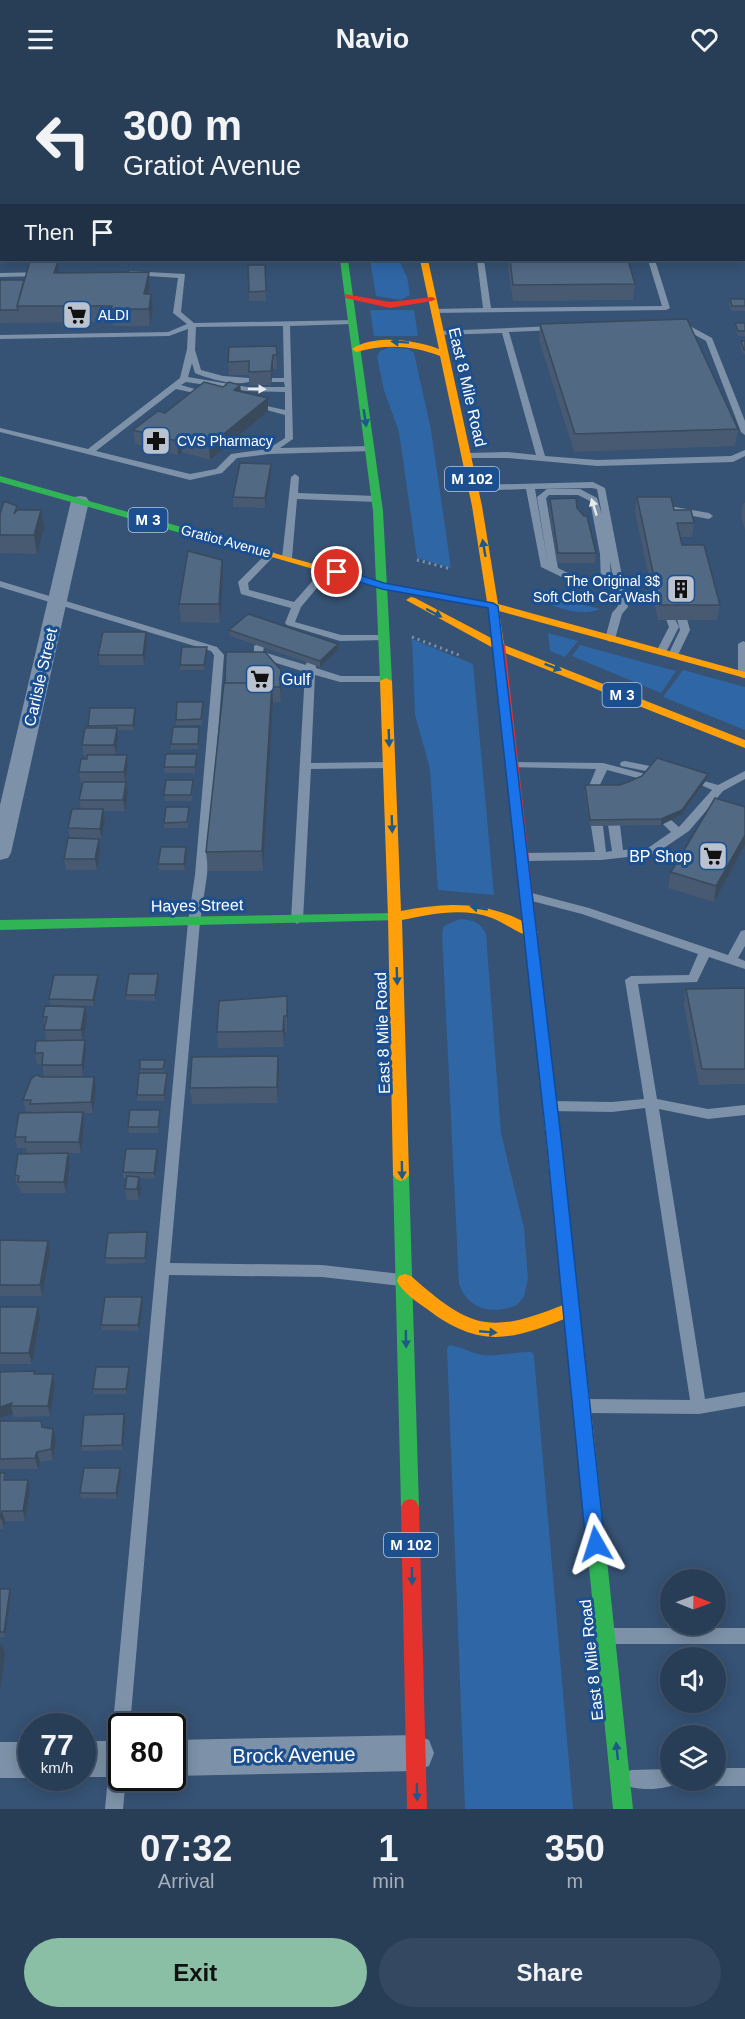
<!DOCTYPE html>
<html lang="en">
<head>
<meta charset="utf-8">
<style>
	:root { --surface:#283e57; --page:#344961; --text:#f1f3f6; --muted:#a5aeba; --line:#44576d; --accent:#8abfa5 }
	body { margin:0; font-family:Helvetica,sans-serif; background:var(--page); color:var(--text); height:100vh; display:flex; flex-direction:column; font-size:22px; white-space:nowrap }
	* { box-sizing:border-box; margin:0 }
	p { font-size:20px; color:var(--muted) }
	.icon { flex:none; width:33px; height:33px; fill:none; stroke:currentColor; stroke-width:2; stroke-linecap:round; stroke-linejoin:round }
	.map { position:relative; height:1731px; overflow:hidden }
	.side { display:flex; flex-direction:column; background:var(--surface); flex:1 }
	.side>* { flex:none }
	.top-card { position:absolute; left:0px; top:0px; width:746px; height:183px; box-shadow:0 3px 15px #0003,0 0 0 2px var(--line); background:#283e57; color:var(--text); overflow:hidden }
	.needle { width:39px; rotate:91deg }
	.controls { position:absolute; left:660px; top:1491px; display:grid; gap:12px }
	.controls a { display:grid; place-items:center; width:66px; height:66px; border-radius:50%; background:var(--surface); box-shadow:0 3px 15px #0003,0 0 0 2px var(--line); font-size:30px }
	.speed { position:absolute; left:18px; top:1635px; display:flex; gap:12px; font-size:30px; font-weight:700; text-align:center }
	.speed>* { display:grid; place-content:center; width:78px; height:78px; border-radius:50%; background:var(--surface); box-shadow:0 3px 15px #0003,0 0 0 2px var(--line); line-height:1 }
	.speed small { font-size:15px; font-weight:400 }
	.speed .limit { border:3px solid #111; border-radius:9px; background:#fff; color:#111 }
	.pin { position:absolute; display:grid; place-items:center; width:51px; height:51px; color:#fff; margin:-26px; border:3px solid #fff; border-radius:50%; box-shadow:0 2px 6px #0007 }
	.me { position:absolute; width:66px; margin:-33px; rotate:354deg; stroke-linejoin:round; filter:drop-shadow(0 0 4px #0008) }
	.turn { display:flex; align-items:center; gap:21px; height:126px; padding:0 24px; font-size:27px }
	.turn .icon { width:78px; height:78px; stroke-width:2.5 }
	.turn b { display:block; font-size:42px; line-height:51px }
	.then { display:flex; align-items:center; height:57px; padding:0 24px; background:#0003; gap:12px; font-size:22px }
	.eta { display:flex; justify-content:space-evenly; align-items:center; height:102px; text-align:center }
	.eta b { font-size:36px; font-weight:700; line-height:42px }
	.primary-button { display:flex; gap:12px; margin-top:auto; padding:12px 24px }
	.primary-button a { flex:1; height:69px; border-radius:36px; background:var(--accent); color:#111; font-size:24px; font-weight:700; line-height:69px; text-align:center }
	.primary-button a+a { background:var(--page); color:var(--text) }
	header { display:flex; justify-content:space-between; align-items:center; height:78px; padding:0 24px; background:var(--surface); font-size:27px; font-weight:700 }
	.map>svg:first-child { display:block }
</style>
</head>
<body>
<header><svg class="icon" aria-label="menu" viewBox="0 0 24 24"><path d="M4 6h16M4 12h16M4 18h16"/></svg>Navio<svg class="icon" aria-label="heart" viewBox="0 0 24 24"><path d="M12 20l-8-8c-3-5 5-10 8-4 3-6 11-1 8 4z"/></svg></header>
<div class="map">
<svg width="745" height="1731" viewBox="0 0 745 1731">
	<rect width="100%" height="100%" fill="#365274"/>
	<path fill="#2f66a5" d="M370,182H399L407,199L410,217L401,222L376,218Z
		M370,232H414L418,258H374Z
		M389,269L408,271L414,275L431,352L451,490L417,480L399,354L384,312L377,279L380,273Z
		M543,516L600,531C582,539 559,531 543,523Z
		M548,555L578,563L565,579L550,573Z
		M412,561L473,586L494,817L438,812L430,691L415,637Z
		M580,567L676,593L661,615L572,578Z
		M683,592L745,609V652L663,619Z
		M460,841C472,842 481,844 486,856L501,1055L524,1150L528,1201L524,1219L517,1227C493,1237 468,1232 459,1206L442,855L444,848Z
		M449,1267C460,1268 471,1275 482,1277C499,1279 515,1273 532,1274L534,1278L573,1731H465L447,1271Z"/>
	<g fill="none" stroke-linecap="round" stroke-linejoin="round">
		<path stroke="#7d92a8" stroke-width="3" stroke-dasharray="2 4" stroke-linecap="butt" d="M417,482L451,491
			M412,559L459,577"/>
		<path fill="#7d92a8" fill-rule="evenodd" d="M477,182H484L491,230L662,228L648,182H655L670,230L666,232L431,235V231H434L483,230Z
			M130,193L185,196L181,234L194,245L355,242V246H352L290,248L293,361L280,370L370,368L374,371L373,373L269,376L237,380L222,395L190,402L0,354V350L88,371L180,300L187,271L188,251L169,258L0,261V257L168,254L187,246L173,235L178,200L133,197L129,195ZM283,248L284,300H271L267,302L271,304H284L285,309H247L188,299L192,285L195,295C209,301 240,310 253,302L249,300L223,298L201,292L195,272L196,249ZM186,304L247,313L285,314V332L253,325L249,327L285,337V360L268,371L231,376L216,391L190,396L96,373L176,311L208,318L212,316L181,307Z
			M43,194L44,196L40,198L0,199V195Z
			M677,247H688L712,260L745,343V357L741,354L706,263L684,251H677Z
			M555,248L559,250L558,252L509,254L545,378L597,382L731,378L745,372V378L733,384L597,388L507,380H464V376L467,375L507,374L536,377L502,255L439,257L435,255L439,253Z
			M295,396L299,399L298,415L376,418L380,421L376,424L297,421L292,480L290,482H284L282,480L291,399Z
			M593,404L605,410L628,529L622,536L615,561L610,564L605,561L612,535L618,528L615,511L570,503L541,489L526,411L473,413L469,410L473,407ZM592,410L597,411L602,437L597,420L580,411H547L537,419L548,486L535,411ZM549,417H578L590,423L600,476L601,504L576,499L558,490L546,420ZM610,483L614,506H611Z
			M658,426L709,435L713,438L709,441L655,431L654,429Z
			M271,473L276,476L248,505L249,512L294,524L325,489H331V493L301,529L295,544L341,557H384L389,560L387,562L340,563L287,547L285,545L291,530L241,516L238,504L268,474Z
			M0,503L217,569L224,577L207,797L200,844L170,1185L322,1187L401,1196L406,1198L408,1202L406,1206L401,1208L322,1199L169,1197L130,1648H122V1700H126L123,1731H105L188,844L195,797L214,577L211,573L0,509Z
			M671,538L674,539L679,549L665,576H657L656,574L669,549L666,541Z
			M682,538L687,541L690,552L677,579H669L668,577L680,552L677,541Z
			M743,563L745,564V600H743L738,597V566Z
			M259,565L264,568L263,574L306,587L307,583H315L316,590L341,598H386L391,601L386,604H340L315,597L311,685L388,684L393,687L388,690L311,691L303,842L297,846L291,842L305,594L254,578V568Z
			M625,683L655,689L656,691L651,694L621,688L620,686L621,684Z
			M513,684L603,685L649,697L650,699L645,702L607,692L597,713L592,716L587,713L596,691L509,689L508,687L509,685Z
			M745,693V701L723,713L689,753L655,776L601,782L523,783L517,779L523,775L595,774L591,748L597,744L603,748L606,774L612,773L608,747L614,743L620,747L623,772L648,770L671,754L661,744L663,742H671L679,749L712,712L699,706L700,704L704,703L718,707Z
			M528,814L589,830L728,877L741,853L745,852V868L738,880L745,883V891L709,879L697,904L638,906L657,1021L708,1031L745,1027V1037L708,1041L659,1031L705,1321L745,1314V1328L699,1336L588,1335L583,1333L580,1328L583,1323L588,1321L690,1322L645,1030L612,1034L551,1033L546,1031L544,1028L546,1025L551,1023L612,1024L644,1021L625,902L631,898L689,897L698,876L582,836L524,821L522,818L524,815Z
			M614,1550H745V1566H614L608,1564L606,1558L608,1552Z
			M716,1690H745V1708H716L710,1705L708,1702H716Z
			M670,1691V1702H678L676,1706C663,1712 638,1713 625,1707L622,1701L625,1695L631,1692Z"/>
		<path fill="#7d92a8" fill-rule="evenodd" d="M150,0H162V2H150Z
			M744,7H745V15H744Z
			M744,66H745V74H744Z
			M744,135H745V143H744Z
			M0,176L2,182H8L7,183L0,184Z
			M80,418L86,419L89,423L11,775L8,780L0,782V727L71,423L74,419Z
			M416,1657L429,1662L434,1675L429,1688L416,1693L172,1698V1662Z
			M82,1663H122V1699H82Z
			M0,1664H32L33,1700H0Z"/>
		<path fill="#30b455" fill-rule="evenodd" d="M400,0H406V2H400Z
			M340,182H348L383,433L392,603L386,606L380,603L373,433Z
			M0,398L274,475L275,477L270,480L266,479L0,404Z
			M395,835L400,836L402,839L400,842L0,852V842Z
			M401,1091L406,1093L409,1097L419,1429L416,1435L410,1437L404,1435L401,1429L393,1097L396,1093Z
			M586,1359L592,1362L595,1367L633,1731H613L577,1367L580,1362Z"/>
		<path fill="#ff9f0a" fill-rule="evenodd" d="M420,182H428L482,428L498,526L745,594V600L499,533L504,567L745,662V670L495,571L406,522L411,519L415,520L493,561L488,530L382,511L265,477L270,474L383,505L487,524L472,428L440,278C411,267 386,266 356,274L352,271C375,256 414,262 439,271Z
			M386,600L392,603L401,833C441,825 476,823 514,839C522,843 532,847 538,854L531,859C517,855 505,845 492,840C463,829 431,836 402,842L409,1097L406,1101L401,1103L396,1101L393,1097L388,839L380,603Z
			M546,991L551,992L553,996L595,1367L592,1372L586,1375L580,1372L577,1367L564,1241C508,1264 477,1269 427,1231C417,1224 402,1214 397,1203L399,1198L405,1196L411,1198C470,1250 489,1257 563,1227L539,996L541,992Z"/>
		<path fill="#e5322d" fill-rule="evenodd" d="M335,0H341V2H335Z
			M345,216L390,224L432,219L436,221L432,223L390,230L345,220Z
			M499,563L505,566L553,996L551,1000H541L539,996L493,566Z
			M410,1421L416,1423L419,1429L427,1731H407L401,1429L404,1423Z"/>
	</g>
	<path fill="#475a72" d="M0,3H2V27H0Z
		M508,182H628L635,206L633,222L513,223L508,190Z
		M248,187H265L266,223H249Z
		M149,194L150,211L149,216H151L153,232L150,248H113L112,244L0,245V202H24L59,195Z
		M730,221H745V233H731L729,226Z
		M735,245H745V258H738L735,250Z
		M540,246L738,351L735,368L574,374L539,262Z
		M741,263H745V276H743L740,268Z
		M276,268L277,291H273L271,307H249V297H229L228,284Z
		M240,307L241,313L268,320V333L210,382L182,374L178,377L135,366L133,352L165,335L223,309Z
		M271,386V396L265,430L233,429V419Z
		M637,419L674,432L694,445L692,459H681L682,467L720,527L717,542H658L635,434Z
		M550,421L577,430L596,475L595,485H557L549,431Z
		M743,425H745V452L741,439Z
		M17,432L44,450L37,476L0,475V436Z
		M223,501L220,545L181,544L179,526Z
		M229,552L338,566V572L320,589L230,558Z
		M146,554L147,564L144,587H100L98,577Z
		M207,569V574L205,592H180V587Z
		M281,592V624H273L263,793H208L206,774L224,605Z
		M203,624L202,647H176V642Z
		M135,630L136,635L134,652H117L118,661L116,677H127L128,687L126,704L128,715L125,733H103L105,742L101,761H99L100,771L97,792H66L64,781L70,760L68,750L81,731L79,722L83,705H81L79,694L87,681V678H84L82,667L88,650V648Z
		M199,649L198,671L171,672V666Z
		M197,676V681L195,695H165L164,689Z
		M708,696L707,701L681,737L661,747L590,748L584,713L585,707H620Z
		M193,707L192,723H165L164,717Z
		M745,729V767L714,824L668,810L671,794Z
		M189,734L188,750H164V745Z
		M186,769L187,775L185,792H159L158,786Z
		M158,896L159,902L155,923L127,922L126,917Z
		M98,903L94,928L50,927L49,921Z
		M745,910V1006L699,1007L684,927L686,911Z
		M287,918V954H285L284,969L218,970L217,954Z
		M43,939L87,940L83,962L86,973L83,998L44,999L42,986H37L35,975L46,963Z
		M165,982V987L164,995H167V1000L165,1023H137V1017L140,995V991Z
		M279,994L278,1025L192,1026L190,1010Z
		M42,999L96,1010L93,1035H83L84,1046L81,1075H68L70,1086L66,1115H21L19,1109L17,1108L15,1097L27,1075L26,1070H17L15,1059L32,1035L31,1033L26,1034L23,1022Z
		M160,1032V1037L158,1055H129L128,1049Z
		M158,1077L155,1101L139,1100L141,1110L139,1122H127L125,1111L127,1100H123V1094Z
		M148,1160L145,1185L106,1186L105,1180Z
		M0,1162L48,1163L50,1174L42,1218H0Z
		M142,1219L143,1225L139,1253L102,1252L101,1247Z
		M0,1229L40,1240L32,1286H0Z
		M129,1289V1295L127,1316H94L93,1311Z
		M35,1293L36,1296H53L55,1306L50,1338L14,1339L13,1336L0,1340V1294Z
		M124,1336L125,1342L123,1372L82,1373L81,1368Z
		M0,1343L42,1349L56,1362L53,1382L40,1384L38,1391H0Z
		M120,1390L121,1396L117,1421L81,1420L80,1415Z
		M0,1395L7,1402L30,1412L25,1443H5L4,1451H0Z
		M0,1511H10L11,1516L5,1559H0Z"/>
	<path fill="#394a5c" d="M58,183L59,199L54,195Z
		M149,194L150,211L146,232L144,216Z
		M151,216L153,232L150,248L149,231Z
		M273,277V291L271,307V293Z
		M240,307L241,320L234,312Z
		M268,320V333L210,382L209,368Z
		M181,360L182,374L178,377L177,363Z
		M271,386V396L265,430V420Z
		M41,432L44,450L37,476L34,457Z
		M222,482L223,501L220,545L219,526Z
		M146,554L147,564L144,587L143,577Z
		M338,566V572L320,589V583Z
		M207,569V574L205,592L204,587Z
		M281,592V624L280,609Z
		M272,605L273,624L263,793L262,773Z
		M135,630L136,635L134,652L133,647Z
		M117,650L118,661L116,677L114,667Z
		M197,676V681L195,695V689Z
		M127,677L128,687L125,705L124,694Z
		M708,696L707,701L681,737L661,747V741Z
		M126,704L128,715L125,733L123,722Z
		M103,731L105,742L101,761L100,751Z
		M745,757V767L714,824L716,808Z
		M99,761L100,771L97,792L95,781Z
		M186,769L187,775L185,792L184,786Z
		M158,896L159,902L155,923V917Z
		M98,897V903L94,928L93,922Z
		M287,918L288,934L287,954Z
		M85,929L87,940L83,963L81,952Z
		M284,938L285,954L284,969L283,953Z
		M85,962L86,973L83,998L82,987Z
		M278,978L279,994L278,1025L277,1009Z
		M167,995V1000L165,1023L164,1017Z
		M94,999L96,1010L93,1035L91,1024Z
		M83,1034L84,1046L81,1075L79,1064Z
		M157,1071L158,1077L155,1101L154,1095Z
		M68,1075L70,1086L66,1115L64,1104Z
		M139,1099L141,1110L139,1122L137,1111Z
		M147,1154L148,1160L145,1185V1180Z
		M48,1163L50,1174L42,1218L40,1207Z
		M142,1219L143,1225L139,1253L138,1247Z
		M38,1229L40,1240L32,1286L29,1275Z
		M129,1289V1295L127,1316L126,1311Z
		M53,1296L55,1306L50,1338L48,1328Z
		M12,1325L11,1328L13,1336L0,1340V1329Z
		M124,1336L125,1342L123,1372L122,1367Z
		M53,1351L56,1362L53,1382L51,1371Z
		M37,1374L40,1384L38,1391L35,1380Z
		M120,1390L121,1396L117,1421L116,1415Z
		M28,1402L30,1412L25,1443L23,1433Z
		M2,1433L5,1443L4,1451L1,1440Z
		M10,1511L11,1516L5,1559L4,1554Z
		M2,1567L5,1576L0,1611V1580Z"/>
	<path fill="#526984" stroke="#394a5c" stroke-width="1.5" d="M0,3H2V10H0Z
		M510,182H628L635,206L513,207Z
		M30,183H58L54,195L149,194L144,216H151L149,231H111L112,228H17Z
		M248,187H265L266,213L249,214Z
		M0,202H24L17,228L18,232H0Z
		M730,221H745V228H732Z
		M687,241L738,351L575,356L540,246Z
		M735,245H745V253H738Z
		M741,263H745V272H744Z
		M276,268L277,277H273L271,293L249,294V283L228,284L229,269Z
		M204,304L223,309L229,304L240,307L234,312L268,320L209,368L181,360L177,363L133,352L158,333L165,335Z
		M240,385L271,386L265,420L233,419Z
		M637,419H671L674,432H691L694,445H677L682,467H704L720,527H660Z
		M576,420L577,430L584,438H587L596,475H558L550,421Z
		M4,423L17,428L14,436L17,432H41L34,457H0V436Z
		M188,473L222,482L219,526H179Z
		M248,536L338,566L320,583L229,552Z
		M103,554H146L143,577H98Z
		M182,569H207L204,587H180Z
		M226,574H265L281,592L280,609H272V605H225Z
		M224,605H272L262,773L206,774Z
		M177,624H203L201,641L176,642Z
		M90,630H135L133,647L88,648Z
		M173,649H199L198,666H171Z
		M85,650H117L114,667H82Z
		M166,676H197L195,689H164Z
		M87,677H127L124,694H79L81,681H87Z
		M657,680L708,696L682,732L661,741L590,742L585,707H620L628,704L642,698Z
		M166,702H193L191,717H164Z
		M83,704H126L123,722H79Z
		M715,720L745,729V757L716,808L671,794Z
		M166,729H189L187,744L164,745Z
		M72,731H103L100,751L68,750Z
		M68,760L99,761L95,781H64Z
		M161,769H186L184,786H158Z
		M129,896H158L155,917H126Z
		M54,897H98L93,922L49,921Z
		M745,910V991H702L686,911Z
		M287,918V938H284L283,953L217,954L219,923Z
		M45,928L85,929L81,952H44L47,939H43Z
		M85,962L82,987H42L43,975H35L36,963Z
		M278,978L277,1009L190,1010L192,979Z
		M140,982H165L163,991H140Z
		M139,995H167L164,1017H137Z
		M36,997L42,999H94L91,1024L30,1026L31,1022H23L31,1001Z
		M130,1032H160L158,1049H128Z
		M83,1034L79,1064H25L26,1059H15L19,1035Z
		M126,1071H157L154,1095L123,1094Z
		M68,1075L64,1104H18L19,1098L15,1097L18,1076Z
		M127,1098L139,1099L137,1111H125Z
		M147,1154L145,1180H105L108,1155Z
		M0,1162L48,1163L40,1207H0Z
		M105,1219H142L138,1247H101Z
		M0,1229H38L29,1275H0Z
		M96,1289H129L126,1311H93Z
		M35,1293L34,1296H53L48,1328H11L12,1325L0,1329V1294Z
		M124,1336L122,1367L81,1368L84,1337Z
		M0,1343H41L42,1349L53,1351L51,1371L37,1374L35,1380L0,1381Z
		M84,1390H120L116,1415H80Z
		M0,1395H5L4,1402H28L23,1433H2L1,1440H0Z
		M0,1511H10L4,1554H0Z
		M0,1567H2L0,1580Z"/>
	<defs><path id="oneway-solid" d="M-6-.8H1V-3.2L6.5 0L1 3.2V.8H-6Z" transform="scale(1.5)"/></defs>
	<g fill="#1d5989">
		<use href="#oneway-solid" transform="translate(400 264) rotate(-176)"/>
		<use href="#oneway-solid" transform="translate(365 340) rotate(81)"/>
		<use href="#oneway-solid" transform="translate(484 470) rotate(-100)"/>
		<use href="#oneway-solid" transform="translate(434 535) rotate(28)"/>
		<use href="#oneway-solid" transform="translate(553 589) rotate(21)"/>
		<use href="#oneway-solid" transform="translate(389 660) rotate(88)"/>
		<use href="#oneway-solid" transform="translate(392 746) rotate(88)"/>
		<use href="#oneway-solid" transform="translate(479 830) rotate(-170)"/>
		<use href="#oneway-solid" transform="translate(397 898) rotate(88)"/>
		<use href="#oneway-solid" transform="translate(402 1092) rotate(89)"/>
		<use href="#oneway-solid" transform="translate(488 1254) rotate(5)"/>
		<use href="#oneway-solid" transform="translate(406 1261) rotate(89)"/>
		<use href="#oneway-solid" transform="translate(412 1498) rotate(89)"/>
		<use href="#oneway-solid" transform="translate(617 1673) rotate(-96)"/>
		<use href="#oneway-solid" transform="translate(417 1714) rotate(89)"/>
	</g>
	<g fill="#e5e9ee">
		<use href="#oneway-solid" transform="translate(257 311) rotate(1)"/>
		<use href="#oneway-solid" transform="translate(594 429) rotate(-107)"/>
	</g>
	<path fill="#1a73e8" stroke="#114b97" stroke-width="1.5" d="M337,490L384,505L493,525L498,528L562,1068L605,1466L602,1472L596,1475L589,1472L586,1466L547,1068L488,530L382,511L333,496V491Z"/>
	<defs>
		<g id="supermarket-square" transform="scale(1.5)"><rect x="-9" y="-9" width="18" height="18" rx="4" fill="#b9c2ce" stroke="#1b4f8f"/><path d="M-6-5.5h2.5l.6 2H6L4.5 2H-2.5L-4.4-4H-6ZM-1.5 3.2a1.3 1.3 0 1 0 .1 0ZM3 3.2a1.3 1.3 0 1 0 .1 0Z" fill="#111"/></g>
		<g id="pharmacy-square" transform="scale(1.5)"><rect x="-9" y="-9" width="18" height="18" rx="4" fill="#b9c2ce" stroke="#1b4f8f"/><path d="M-2-6h4v4h4v4h-4v4h-4v-4h-4v-4h4Z" fill="#111"/></g>
		<g id="building-square" transform="scale(1.5)"><rect x="-9" y="-9" width="18" height="18" rx="4" fill="#b9c2ce" stroke="#1b4f8f"/><path d="M-4-6H4V6H1V3H-1V6H-4ZM-2.5-4.3h1.7v1.8h-1.7ZM.8-4.3h1.7v1.8H.8ZM-2.5-1h1.7V.8h-1.7ZM.8-1h1.7V.8H.8Z" fill="#111"/></g>
	</defs>
	<g fill-rule="evenodd">
		<use href="#supermarket-square" x="77" y="237"/>
		<use href="#pharmacy-square" x="156" y="363"/>
		<use href="#building-square" x="681" y="511"/>
		<use href="#supermarket-square" x="260" y="601"/>
		<use href="#supermarket-square" x="713" y="778"/>
	</g>
	<g text-anchor="middle" stroke-width="6" stroke-linejoin="round" paint-order="stroke">
		<g font-size="14" fill="#fff" stroke="#1b4f8f" text-anchor="start">
			<text x="98" y="242">ALDI</text>
			<text x="177" y="368">CVS Pharmacy</text>
			<text x="660" y="508" text-anchor="end">The Original 3$<tspan x="660" dy="16">Soft Cloth Car Wash</tspan></text>
		</g>
		<g font-size="14" fill="#fff" stroke="#1b4f8f">
			<text transform="translate(226 463) rotate(15)" y="5">Gratiot Avenue</text>
		</g>
		<g fill="#1b4f8f" stroke="#bbcadd" stroke-width="1.5">
			<rect x="445" y="389" width="54" height="24" rx="4.5"/>
			<rect x="128.5" y="430" width="39" height="24" rx="4.5"/>
			<rect x="602.5" y="605" width="39" height="24" rx="4.5"/>
			<rect x="384" y="1455" width="54" height="24" rx="4.5"/>
		</g>
		<g font-size="15" font-weight="bold" fill="#fff">
			<text x="472" y="406">M 102</text>
			<text x="148" y="447">M 3</text>
			<text x="622" y="622">M 3</text>
			<text x="411" y="1472">M 102</text>
		</g>
		<g font-size="16" fill="#fff" stroke="#1b4f8f">
			<text transform="translate(468 309) rotate(77)" y="6">East 8 Mile Road</text>
			<text transform="translate(40 599) rotate(-77)" y="6">Carlisle Street</text>
			<text transform="translate(197 827) rotate(-1)" y="6">Hayes Street</text>
			<text transform="translate(382 955) rotate(-92)" y="6">East 8 Mile Road</text>
			<text transform="translate(591 1582) rotate(-96)" y="6">East 8 Mile Road</text>
		</g>
		<g font-size="16" fill="#fff" stroke="#1b4f8f" text-anchor="start">
			<text x="281" y="607">Gulf</text>
			<text x="692" y="784" text-anchor="end">BP Shop</text>
		</g>
		<g font-size="20" fill="#fff" stroke="#1b4f8f">
			<text transform="translate(294 1677) rotate(-1)" y="7">Brock Avenue</text>
		</g>
	</g>
</svg>
<div class="controls">
<a><svg class="needle" viewBox="-14 -14 28 28"><path d="M0-13l5 13h-10z" fill="#e53935"/><path d="M0 13l5-13h-10z" fill="#a5aeba"/></svg></a>
<a><svg class="icon" aria-label="sound" viewBox="0 0 24 24"><path d="M4 9h4l5-4v14l-5-4H4zM17 9q2 3 0 6"/></svg></a>
<a><svg class="icon" aria-label="layers" viewBox="0 0 24 24"><path d="M12 4l9 5-9 5-9-5zM3 14l9 5 9-5"/></svg></a>
</div>
<div class="speed"><div>77<small>km/h</small></div><div class="limit">80</div></div>
<div class="pin" style="left:337px;top:494px;background:#d93025"><svg class="icon" aria-label="arrive" viewBox="0 0 24 24"><path d="M6 21V4h12l-3 4 3 4H6"/></svg></div>
<svg class="me" style="left:596px;top:1466px" viewBox="-20 -20 40 40"><path d="M0-17L14 15 0 8-14 15z" fill="#1a73e8" stroke="#fff" stroke-width="4"/></svg>
<div class="top-card">
<div class="turn"><svg class="icon" aria-label="left" viewBox="0 0 24 24"><path d="M17 20v-9H6M10 6l-5 5 5 5"/></svg><div><b>300 m</b>Gratiot Avenue</div></div>
<div class="then">Then<svg class="icon" aria-label="arrive" viewBox="0 0 24 24"><path d="M6 21V4h12l-3 4 3 4H6"/></svg></div>
</div>
</div>
<section class="side">
<div class="eta">
<div><b>07:32</b><p>Arrival</p></div>
<div><b>1</b><p>min</p></div>
<div><b>350</b><p>m</p></div>
</div>
<div class="primary-button"><a>Exit</a><a>Share</a></div>
</section>
</body>
</html>
